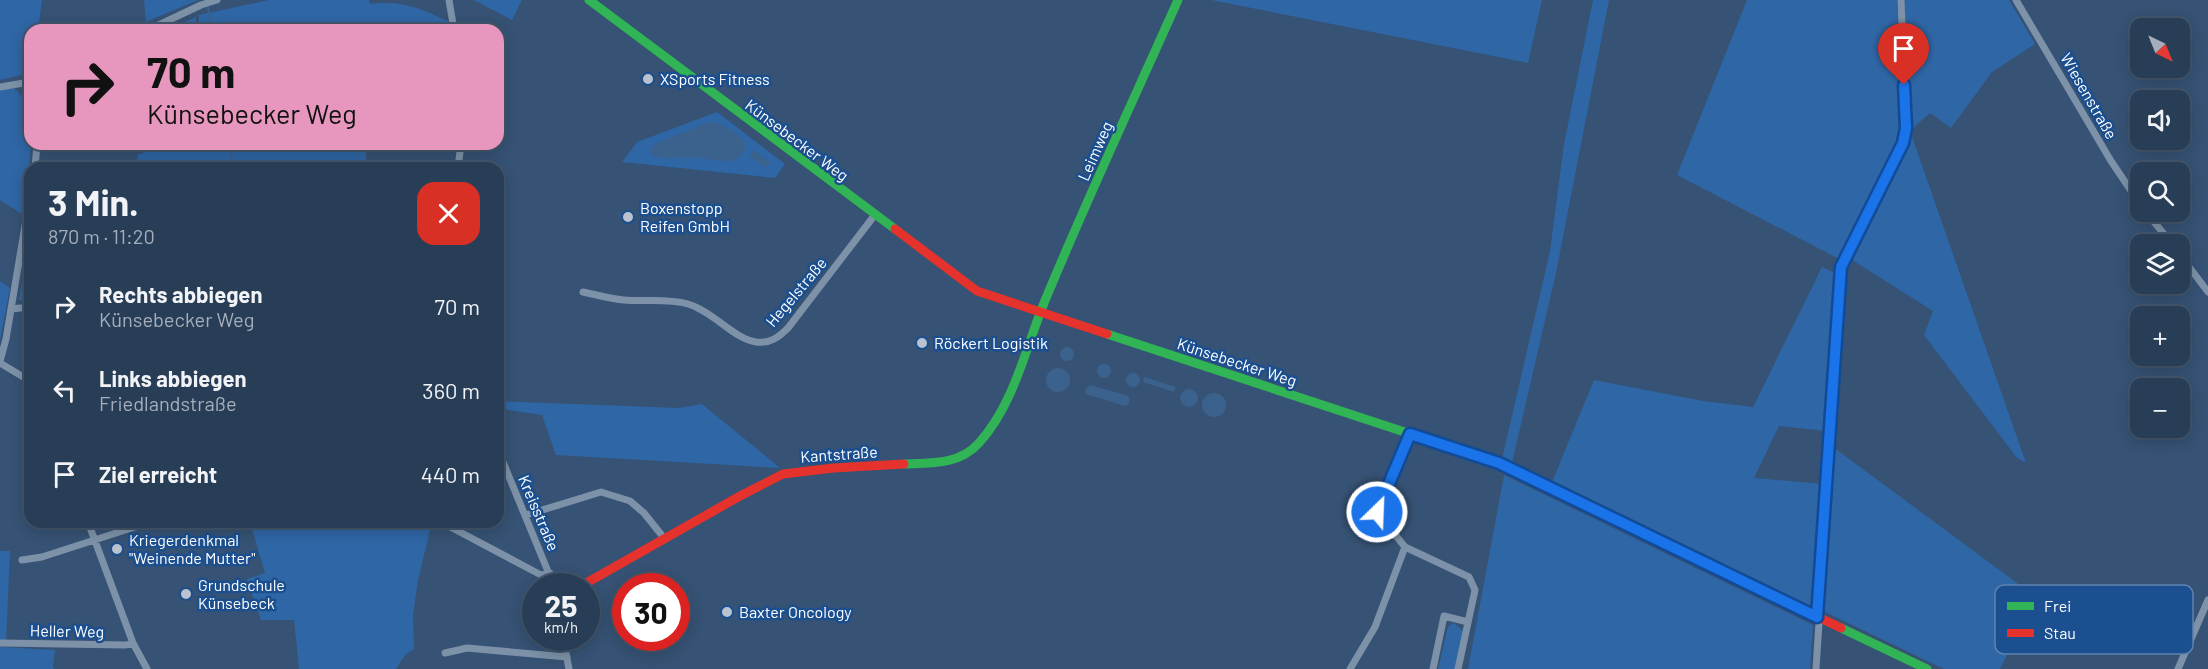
<!DOCTYPE html>
<html lang="de">
<head>
<meta charset="utf-8">
<style>
	:root { --surface:#283e57; --page:#344961; --text:#f1f3f6; --muted:#a5aeba; --line:#44576d }
	body { margin:0; font-family:Barlow,sans-serif; background:var(--page); color:var(--text); height:100vh; display:flex; flex-direction:column; font-size:22px; white-space:nowrap }
	* { box-sizing:border-box; margin:0 }
	p { font-size:20px; color:var(--muted) }
	.icon { flex:none; width:33px; height:33px; fill:none; stroke:currentColor; stroke-width:2; stroke-linecap:round; stroke-linejoin:round }
	.map { position:relative; flex:1; overflow:hidden }
	.panel { position:absolute; left:24px; top:162px; width:480px; height:366px; display:flex; flex-direction:column; background:var(--surface); border-radius:18px; box-shadow:0 3px 15px #0003,0 0 0 2px var(--line) }
	.panel>* { flex:none }
	.banner { position:absolute; left:24px; top:24px; width:480px; height:126px; border-radius:18px; box-shadow:0 3px 15px #0003,0 0 0 2px var(--line); background:#e797bd; color:#111; overflow:hidden }
	.needle { width:39px; rotate:137deg }
	.tools { position:absolute; left:2130px; top:18px; display:grid; gap:12px }
	.tools a { display:grid; place-items:center; width:60px; height:60px; border-radius:12px; background:var(--surface); box-shadow:0 3px 15px #0003,0 0 0 2px var(--line); font-size:30px }
	.speed { position:absolute; left:522px; top:573px; display:flex; gap:12px; font-size:30px; font-weight:700; text-align:center }
	.speed>* { display:grid; place-content:center; width:78px; height:78px; border-radius:50%; background:var(--surface); box-shadow:0 3px 15px #0003,0 0 0 2px var(--line); line-height:1 }
	.speed small { font-size:15px; font-weight:400 }
	.speed .limit { border:9px solid #d22; background:#fff; color:#111 }
	.pin { position:absolute; display:grid; place-items:center; width:51px; height:51px; color:#fff; margin:-62px -26px; border-radius:50% 50% 50% 0; rotate:-45deg; box-shadow:0 0 6px #0007 }
	.pin .icon { rotate:45deg }
	.me { position:absolute; width:66px; margin:-33px; rotate:24deg; stroke-linejoin:round; filter:drop-shadow(0 0 4px #0008) }
	.turn { display:flex; align-items:center; gap:21px; height:126px; padding:0 24px; font-size:27px }
	.turn .icon { width:78px; height:78px; stroke-width:2.5 }
	.turn b { display:block; font-size:42px; line-height:51px }
	.round { display:grid; place-items:center; flex:none; width:63px; height:63px; border-radius:18px; background:var(--page) }
	.headline { display:flex; align-items:center; justify-content:space-between; height:102px; padding:0 24px }
	h1 { font-size:36px; font-weight:700; line-height:45px }
	ul { padding:0; list-style:none }
	li { display:flex; align-items:center; gap:18px; height:84px; padding:0 24px }
	li div { flex:1 }
	li b { display:block; font-size:22px }
	li em { font-style:normal }
	.map>svg:first-child { display:block }
</style>
</head>
<body>
<div class="map">
<svg width="2208" height="669" viewBox="0 0 2208 669">
	<rect width="100%" height="100%" fill="#365274"/>
	<path fill="#2f66a5" d="M0,0H42L38,30H30V73L0,80Z
		M144,0H198L146,22Z
		M269,0H369L370,4C403,0 419,8 448,21L449,30H198L199,15Z
		M474,0H522L512,20Z
		M1211,0H1542L1528,63Z
		M1593,0H1609L1556,273L1512,463L1502,459L1550,251L1564,144Z
		M1747,0H1897L1902,120L1901,138L1841,260L1677,175Z
		M1904,0H2009L2035,44L1992,72L1951,128L1930,113L1910,131L2026,463L2017,458L1924,335L1933,311L1849,258L1906,145L1909,131Z
		M196,17V30H168Z
		M14,88C43,110 27,182 22,214L0,200V90Z
		M717,112L785,164L775,178L622,162L637,142Z
		M162,144H365L367,168H136L138,155Z
		M26,256H30V302L19,300Z
		M1822,267L1835,273L1836,309L1826,431L1779,426L1754,478L1823,484L1814,608L1552,482L1594,380L1703,401L1753,407Z
		M0,281L10,288L0,340Z
		M498,401L679,408L702,404L780,468L556,455L542,415L502,409L498,406Z
		M1833,447L2036,597L2000,669H1944L1821,610Z
		M1504,475L1813,625L1810,669H1468Z
		M250,522H432L418,580L413,616L414,649L405,655L396,669H299L294,620H261L248,583L247,579L265,573Z
		M0,551H10L6,642L0,641Z
		M1454,623L1463,631L1455,669H1438L1448,627Z
		M0,647L55,650L53,666L54,669H0Z"/>
	<path fill="#3b618d" d="M710,122C721,122 742,134 746,145C744,151 741,158 734,160C720,164 705,157 690,157C678,157 663,161 652,155L650,148L657,143Z
		M753,150L770,162L766,168L749,156Z
		M1060 354a7 7 0 1 1 14 0a7 7 0 1 1-14 0Z
		M1097 371a7 7 0 1 1 14 0a7 7 0 1 1-14 0Z
		M1046 380a12 12 0 1 1 24 0a12 12 0 1 1-24 0Z
		M1126 380a7 7 0 1 1 14 0a7 7 0 1 1-14 0Z
		M1144,377L1176,387L1174,392L1143,382Z
		M1090,385L1128,396L1130,399L1128,405L1125,406L1086,394L1085,390Z
		M1180 398a9 9 0 1 1 18 0a9 9 0 1 1-18 0Z
		M1202 405a12 12 0 1 1 24 0a12 12 0 1 1-24 0Z"/>
	<g fill="none" stroke-linecap="round" stroke-linejoin="round">
		<path stroke="#3b618d" stroke-width="2" d="M207,3L212,30
			M232,144L231,156L234,168"/>
		<path stroke="#7d92a8" stroke-width="7" d="M449,0L454,30
			M2016,0L2111,161L2140,204
			M148,30L201,5L217,0
			M28,82L30,93
			M0,87L30,82
			M132,144V145
			M35,168L37,144
			M458,168L461,144
			M2146,212L2172,244
			M2180,255L2208,292
			M583,292C597,295 611,299 624,300C645,302 667,298 688,304C714,312 734,339 756,342C770,344 779,337 788,328L874,216
			M11,309L30,307
			M0,361L6,339L30,196
			M0,363L30,381
			M498,450L554,586
			M526,515L601,492L630,501L644,513L664,538
			M88,522L133,643L147,669
			M441,522L541,575L550,573
			M1405,547L1469,577L1475,590L1458,669
			M22,560L42,557L150,522
			M563,638L569,669
			M0,643L126,645L133,643
			M445,653L467,648L567,657
			M1350,669L1375,627L1405,547L1376,511L1410,434
			M1433,669L1444,616L1468,622
			M1816,669L1819,623L1817,617L1841,267L1903,143L1906,128L1901,0
			M2178,669L2208,600"/>
		<path stroke="#30b455" stroke-width="9" d="M589,0L895,229
			M1107,334L1438,443
			M904,464C932,463 959,465 979,443C1014,404 1025,350 1044,303C1086,201 1133,101 1178,0
			M1841,628L1927,669"/>
		<path stroke="#e5322d" stroke-width="9" d="M895,229L977,291L1107,334
			M1438,443L1499,463L1841,628
			M581,586L740,496L783,474L834,468L904,464"/>
	</g>
	<g fill="none" stroke-linecap="round" stroke-linejoin="round">
		<g stroke="#114b97" stroke-width="15">
			<path id="route" d="M1377,512L1410,434L1499,463L1817,617L1841,267L1903,143L1906,128L1904,85"/>
		</g>
		<use href="#route" stroke="#1a73e8" stroke-width="10"/>
	</g>
	<g fill="#b9c2ce" stroke="#1b4f8f" stroke-width="2">
		<circle cx="648" cy="79" r="6"/>
		<circle cx="628" cy="217" r="6"/>
		<circle cx="922" cy="343" r="6"/>
		<circle cx="117" cy="549" r="6"/>
		<circle cx="186" cy="594" r="6"/>
		<circle cx="727" cy="612" r="6"/>
	</g>
	<g text-anchor="middle" stroke-width="5" stroke-linejoin="round" paint-order="stroke">
		<g font-size="16" fill="#fff" stroke="#1b4f8f" text-anchor="start">
			<text x="660" y="85">XSports Fitness</text>
			<text x="640" y="214">Boxenstopp<tspan x="640" dy="18">Reifen GmbH</tspan></text>
			<text x="934" y="349">Röckert Logistik</text>
			<text x="129" y="546">Kriegerdenkmal<tspan x="129" dy="18">"Weinende Mutter"</tspan></text>
			<text x="198" y="591">Grundschule<tspan x="198" dy="18">Künsebeck</tspan></text>
			<text x="739" y="618">Baxter Oncology</text>
		</g>
		<g font-size="16" fill="#fff" stroke="#1b4f8f">
			<text transform="translate(2089 96) rotate(60)" y="6">Wiesenstraße</text>
			<text transform="translate(797 140) rotate(37)" y="6">Künsebecker Weg</text>
			<text transform="translate(1095 151) rotate(-66)" y="6">Leimweg</text>
			<text transform="translate(796 292) rotate(-50)" y="6">Hegelstraße</text>
			<text transform="translate(1237 362) rotate(18)" y="6">Künsebecker Weg</text>
			<text transform="translate(839 454) rotate(-4)" y="6">Kantstraße</text>
			<text transform="translate(539 513) rotate(67)" y="6">Kreisstraße</text>
			<text transform="translate(67 631) rotate(1)" y="6">Heller Weg</text>
		</g>
	</g>
	<rect x="1995" y="585" width="198" height="69" rx="9" fill="#1b4f8f" stroke="#5f84b1" stroke-width="1.5"/>
	<rect x="2007" y="602" width="27" height="8" fill="#30b455"/>
	<rect x="2007" y="629" width="27" height="8" fill="#e5322d"/>
	<g font-size="16" fill="#fff">
		<text x="2044" y="612">Frei</text>
		<text x="2044" y="639">Stau</text>
	</g>
</svg>
<div class="tools">
<a><svg class="needle" viewBox="-14 -14 28 28"><path d="M0-13l5 13h-10z" fill="#e53935"/><path d="M0 13l5-13h-10z" fill="#a5aeba"/></svg></a>
<a><svg class="icon" aria-label="sound" viewBox="0 0 24 24"><path d="M4 9h4l5-4v14l-5-4H4zM17 9q2 3 0 6"/></svg></a>
<a><svg class="icon" aria-label="search" viewBox="0 0 24 24"><circle cx="10" cy="10" r="6"/><path d="M15 15l6 6"/></svg></a>
<a><svg class="icon" aria-label="layers" viewBox="0 0 24 24"><path d="M12 4l9 5-9 5-9-5zM3 14l9 5 9-5"/></svg></a>
<a>+</a>
<a>−</a>
</div>
<div class="speed"><div>25<small>km/h</small></div><div class="limit">30</div></div>
<div class="pin" style="left:1904px;top:85px;background:#d93025"><svg class="icon" aria-label="arrive" viewBox="0 0 24 24"><path d="M6 21V4h12l-3 4 3 4H6"/></svg></div>
<svg class="me" style="left:1377px;top:512px" viewBox="-20 -20 40 40"><circle r="17" fill="#1a73e8" stroke="#fff" stroke-width="3"/><path d="M0-11L8 9 0 5-8 9z" fill="#fff"/></svg>
<div class="banner">
<div class="turn"><svg class="icon" aria-label="right" viewBox="0 0 24 24"><path d="M7 20v-9h11M14 6l5 5-5 5"/></svg><div><b>70 m</b>Künsebecker Weg</div></div>
</div>
<section class="panel">
<div class="headline"><div><h1>3 Min.</h1><p>870 m · 11:20</p></div><a class="round" style="background:#d93025;color:#fff"><svg class="icon" aria-label="close" viewBox="0 0 24 24"><path d="M6 6l12 12M18 6L6 18"/></svg></a></div>
<ul>
<li><svg class="icon" aria-label="right" viewBox="0 0 24 24"><path d="M7 20v-9h11M14 6l5 5-5 5"/></svg><div><b>Rechts abbiegen</b><p>Künsebecker Weg</p></div><em>70 m</em></li>
<li><svg class="icon" aria-label="left" viewBox="0 0 24 24"><path d="M17 20v-9H6M10 6l-5 5 5 5"/></svg><div><b>Links abbiegen</b><p>Friedlandstraße</p></div><em>360 m</em></li>
<li><svg class="icon" aria-label="arrive" viewBox="0 0 24 24"><path d="M6 21V4h12l-3 4 3 4H6"/></svg><div><b>Ziel erreicht</b></div><em>440 m</em></li>
</ul>
</section>
</div>
</body>
</html>
